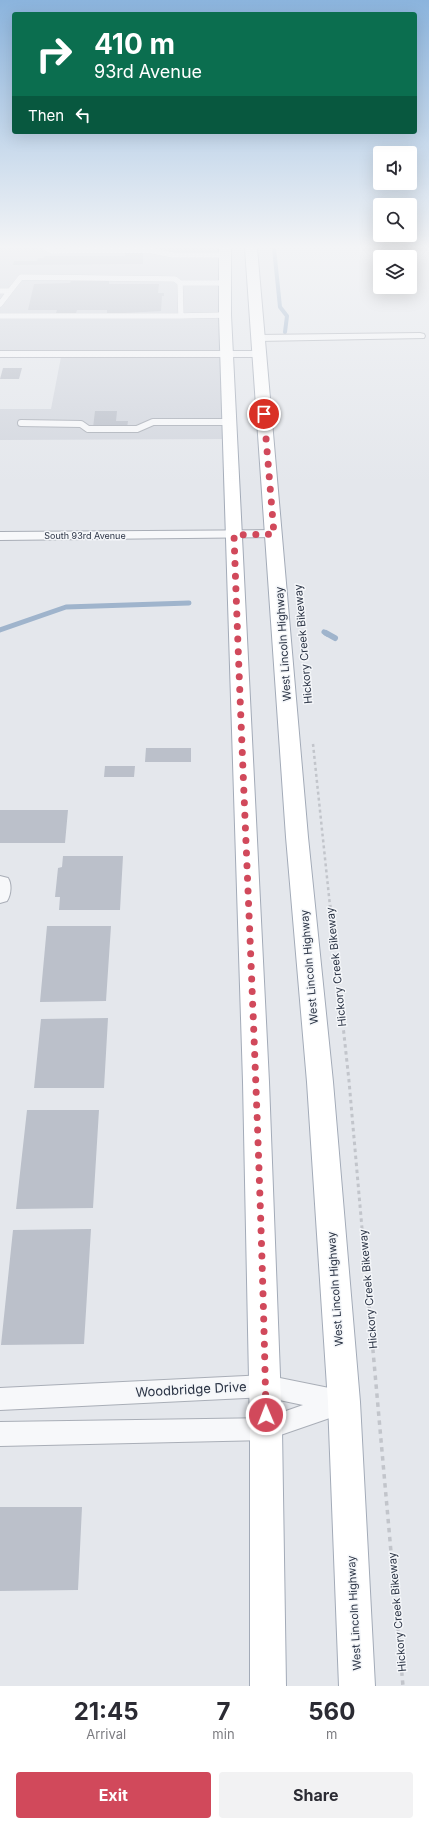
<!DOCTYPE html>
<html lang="en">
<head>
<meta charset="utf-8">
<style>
	:root { --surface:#fff; --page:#f2f2f3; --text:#2b2b33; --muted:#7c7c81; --accent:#d1495b }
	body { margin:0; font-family:Inter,sans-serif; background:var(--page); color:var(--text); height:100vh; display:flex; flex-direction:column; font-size:15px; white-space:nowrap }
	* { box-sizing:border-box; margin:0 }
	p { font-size:13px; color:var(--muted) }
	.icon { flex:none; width:22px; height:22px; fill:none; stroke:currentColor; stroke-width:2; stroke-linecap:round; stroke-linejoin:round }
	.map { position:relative; height:1686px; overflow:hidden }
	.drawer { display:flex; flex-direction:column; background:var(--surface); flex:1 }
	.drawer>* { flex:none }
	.hud { position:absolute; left:12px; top:12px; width:405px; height:122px; border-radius:4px; box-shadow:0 4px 16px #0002; background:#0b6e4f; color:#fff; overflow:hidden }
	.tools { position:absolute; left:373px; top:146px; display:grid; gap:8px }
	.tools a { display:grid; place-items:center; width:44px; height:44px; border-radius:4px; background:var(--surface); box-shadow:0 4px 16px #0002; font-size:20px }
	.pin { position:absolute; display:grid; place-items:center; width:34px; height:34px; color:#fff; margin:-17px; border:2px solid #fff; border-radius:50%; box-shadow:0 1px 4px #0007 }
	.me { position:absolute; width:44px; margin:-22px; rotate:359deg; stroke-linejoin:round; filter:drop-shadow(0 0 3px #0008) }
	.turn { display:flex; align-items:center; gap:14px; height:84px; padding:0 16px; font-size:18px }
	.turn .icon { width:52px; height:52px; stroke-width:2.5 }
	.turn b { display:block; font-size:28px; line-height:34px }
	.then { display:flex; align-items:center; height:38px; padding:0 16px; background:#0003; gap:8px; font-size:15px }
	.eta { display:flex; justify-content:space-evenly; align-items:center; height:68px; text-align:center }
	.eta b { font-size:24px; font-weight:700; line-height:28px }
	.cta { display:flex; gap:8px; margin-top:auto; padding:8px 16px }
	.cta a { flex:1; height:46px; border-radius:4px; background:var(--accent); color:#fff; font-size:16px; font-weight:700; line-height:46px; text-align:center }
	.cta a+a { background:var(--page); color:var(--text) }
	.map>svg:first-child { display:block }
</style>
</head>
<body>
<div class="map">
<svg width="429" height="1686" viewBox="0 0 429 1686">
	<rect width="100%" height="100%" fill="#e4e7ec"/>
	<path fill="#d2d6de" d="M0,248H221L223,355H0Z
		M61,357H224L227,439L0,440V409H51Z"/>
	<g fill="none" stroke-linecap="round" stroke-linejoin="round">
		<path stroke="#9fb4cc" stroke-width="4" d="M274,248L280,307L287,316L285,332"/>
		<path stroke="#9fb4cc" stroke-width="5" d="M0,630L66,607L189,603
			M324,632L327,634"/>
		<path stroke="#9fb4cc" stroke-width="6" d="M326,633L335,638"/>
	</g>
	<path fill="#bbc0ca" d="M143,252V264L13,265L14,261H37L38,258H44V256H125V253Z
		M71,281H109V284H159L158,293H164V296H162L161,311L107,314V310H77L76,313H56L57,310H28L34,284L70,283Z
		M3,368H22L19,379H0Z
		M95,411H117L116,421H128L127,428H93Z
		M146,748H191V762H145Z
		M105,766H135L134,777H104Z
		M0,810H68L65,843H0Z
		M63,856H123L120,910H59L60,897H55L58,868L62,867Z
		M47,926H111L106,1001L40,1002Z
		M108,1018L104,1088H34L41,1019Z
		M27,1110H99L93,1208L16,1209Z
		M91,1229L84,1344L1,1345L13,1230Z
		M0,1507H82L78,1590L0,1591Z"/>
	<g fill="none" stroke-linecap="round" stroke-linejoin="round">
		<g stroke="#a9aeb7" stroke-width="6">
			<path id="service-far1" d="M46,248L52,251L148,250L173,255H225
				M0,291H10L21,277L175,279L180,283
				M0,304L10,291
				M225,315L181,316L180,283H226
				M0,316H181"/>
		</g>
		<g stroke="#a9aeb7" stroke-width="8">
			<path id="service" d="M21,423L81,424L88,429H137L153,422H230"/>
		</g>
		<g stroke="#a9aeb7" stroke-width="2">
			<path id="minor" d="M420,333L424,334L425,336L424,338L258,341L253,338L258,335Z
				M0,351H259L264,354L259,357H0Z
				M274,530L279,531L281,534L279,537L0,540V532Z
				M0,876L8,878C12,884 11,895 7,901L0,903Z
				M265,1375L344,1391L353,1394L357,1402L353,1410L266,1440L0,1446V1422L266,1418L303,1405L265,1397L0,1410V1388Z"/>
		</g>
		<g stroke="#a3abb8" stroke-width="2">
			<path id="primary" d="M219,248H231V315L269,1082L282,1429L286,1686H250V1429L243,1082L219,315Z
				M245,248H257L308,837L333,1082L360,1402L375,1686H339L328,1402L307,1082L286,837Z"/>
		</g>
		<path stroke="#c2c5cb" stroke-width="2.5" stroke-dasharray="3 3" stroke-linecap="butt" d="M313,744L330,906"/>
		<path stroke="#c2c5cb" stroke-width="3" stroke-dasharray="3.5 3.5" stroke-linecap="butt" d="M330,905L349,1081L364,1251"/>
		<path stroke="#c2c5cb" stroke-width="3.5" stroke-dasharray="4.5 4.5" stroke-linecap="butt" d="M364,1250L403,1686"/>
		<use href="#service-far1" stroke="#f7f8fa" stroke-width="5.5"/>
		<use href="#service" stroke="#f7f8fa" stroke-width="6"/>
		<use href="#minor" fill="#f7f8fa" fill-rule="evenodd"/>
		<use href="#primary" fill="#fff" fill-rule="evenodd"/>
	</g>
	<linearGradient id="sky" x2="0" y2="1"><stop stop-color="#8bb4dd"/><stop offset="0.51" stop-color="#f3f4f6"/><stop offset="1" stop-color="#f3f4f6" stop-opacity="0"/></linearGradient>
	<rect width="429" height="484" fill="url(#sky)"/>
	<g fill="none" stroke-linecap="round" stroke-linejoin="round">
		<path stroke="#d1495b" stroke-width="7" stroke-dasharray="0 12.6" d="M264,414L274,534L234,535C244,828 260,1121 266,1415"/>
	</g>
	<g text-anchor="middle" stroke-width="3" stroke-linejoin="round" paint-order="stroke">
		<g font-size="9" fill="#2b3445" stroke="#f4f6f9">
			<text x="85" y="539">South 93rd Avenue</text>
		</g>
		<g font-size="11" fill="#2b3445" stroke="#f4f6f9">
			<text transform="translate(283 644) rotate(-94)" y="4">West Lincoln Highway</text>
			<text transform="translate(303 644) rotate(-95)" y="4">Hickory Creek Bikeway</text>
			<text transform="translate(309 967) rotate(-95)" y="4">West Lincoln Highway</text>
			<text transform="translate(336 967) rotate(-96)" y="4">Hickory Creek Bikeway</text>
			<text transform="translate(335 1289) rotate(-94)" y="4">West Lincoln Highway</text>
			<text transform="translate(368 1289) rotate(-95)" y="4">Hickory Creek Bikeway</text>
			<text transform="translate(397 1612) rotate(-95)" y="4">Hickory Creek Bikeway</text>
			<text transform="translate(354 1613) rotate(-93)" y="4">West Lincoln Highway</text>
		</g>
		<g font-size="13" fill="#2b3445" stroke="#f4f6f9">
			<text transform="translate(191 1389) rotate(-3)" y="5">Woodbridge Drive</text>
		</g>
	</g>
</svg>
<div class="tools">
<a><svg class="icon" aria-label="sound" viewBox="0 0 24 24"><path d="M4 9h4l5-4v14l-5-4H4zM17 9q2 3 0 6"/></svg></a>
<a><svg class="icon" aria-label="search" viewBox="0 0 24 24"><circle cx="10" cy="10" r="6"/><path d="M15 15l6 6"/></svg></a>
<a><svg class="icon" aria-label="layers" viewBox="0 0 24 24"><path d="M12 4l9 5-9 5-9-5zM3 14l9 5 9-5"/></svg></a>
</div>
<div class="pin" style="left:264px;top:414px;background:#d93025"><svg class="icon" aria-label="arrive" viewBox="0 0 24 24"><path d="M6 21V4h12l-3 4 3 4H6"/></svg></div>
<svg class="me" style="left:266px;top:1415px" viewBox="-20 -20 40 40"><circle r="17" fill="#d1495b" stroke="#fff" stroke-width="3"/><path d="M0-11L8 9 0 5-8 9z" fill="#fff"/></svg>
<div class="hud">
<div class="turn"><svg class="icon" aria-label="right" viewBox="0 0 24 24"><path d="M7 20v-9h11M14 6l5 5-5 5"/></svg><div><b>410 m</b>93rd Avenue</div></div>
<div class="then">Then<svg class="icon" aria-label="left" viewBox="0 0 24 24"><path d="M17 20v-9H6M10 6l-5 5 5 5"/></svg></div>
</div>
</div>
<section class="drawer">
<div class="eta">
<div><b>21:45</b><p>Arrival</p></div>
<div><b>7</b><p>min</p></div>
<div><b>560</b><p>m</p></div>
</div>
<div class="cta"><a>Exit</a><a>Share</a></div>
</section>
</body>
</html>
